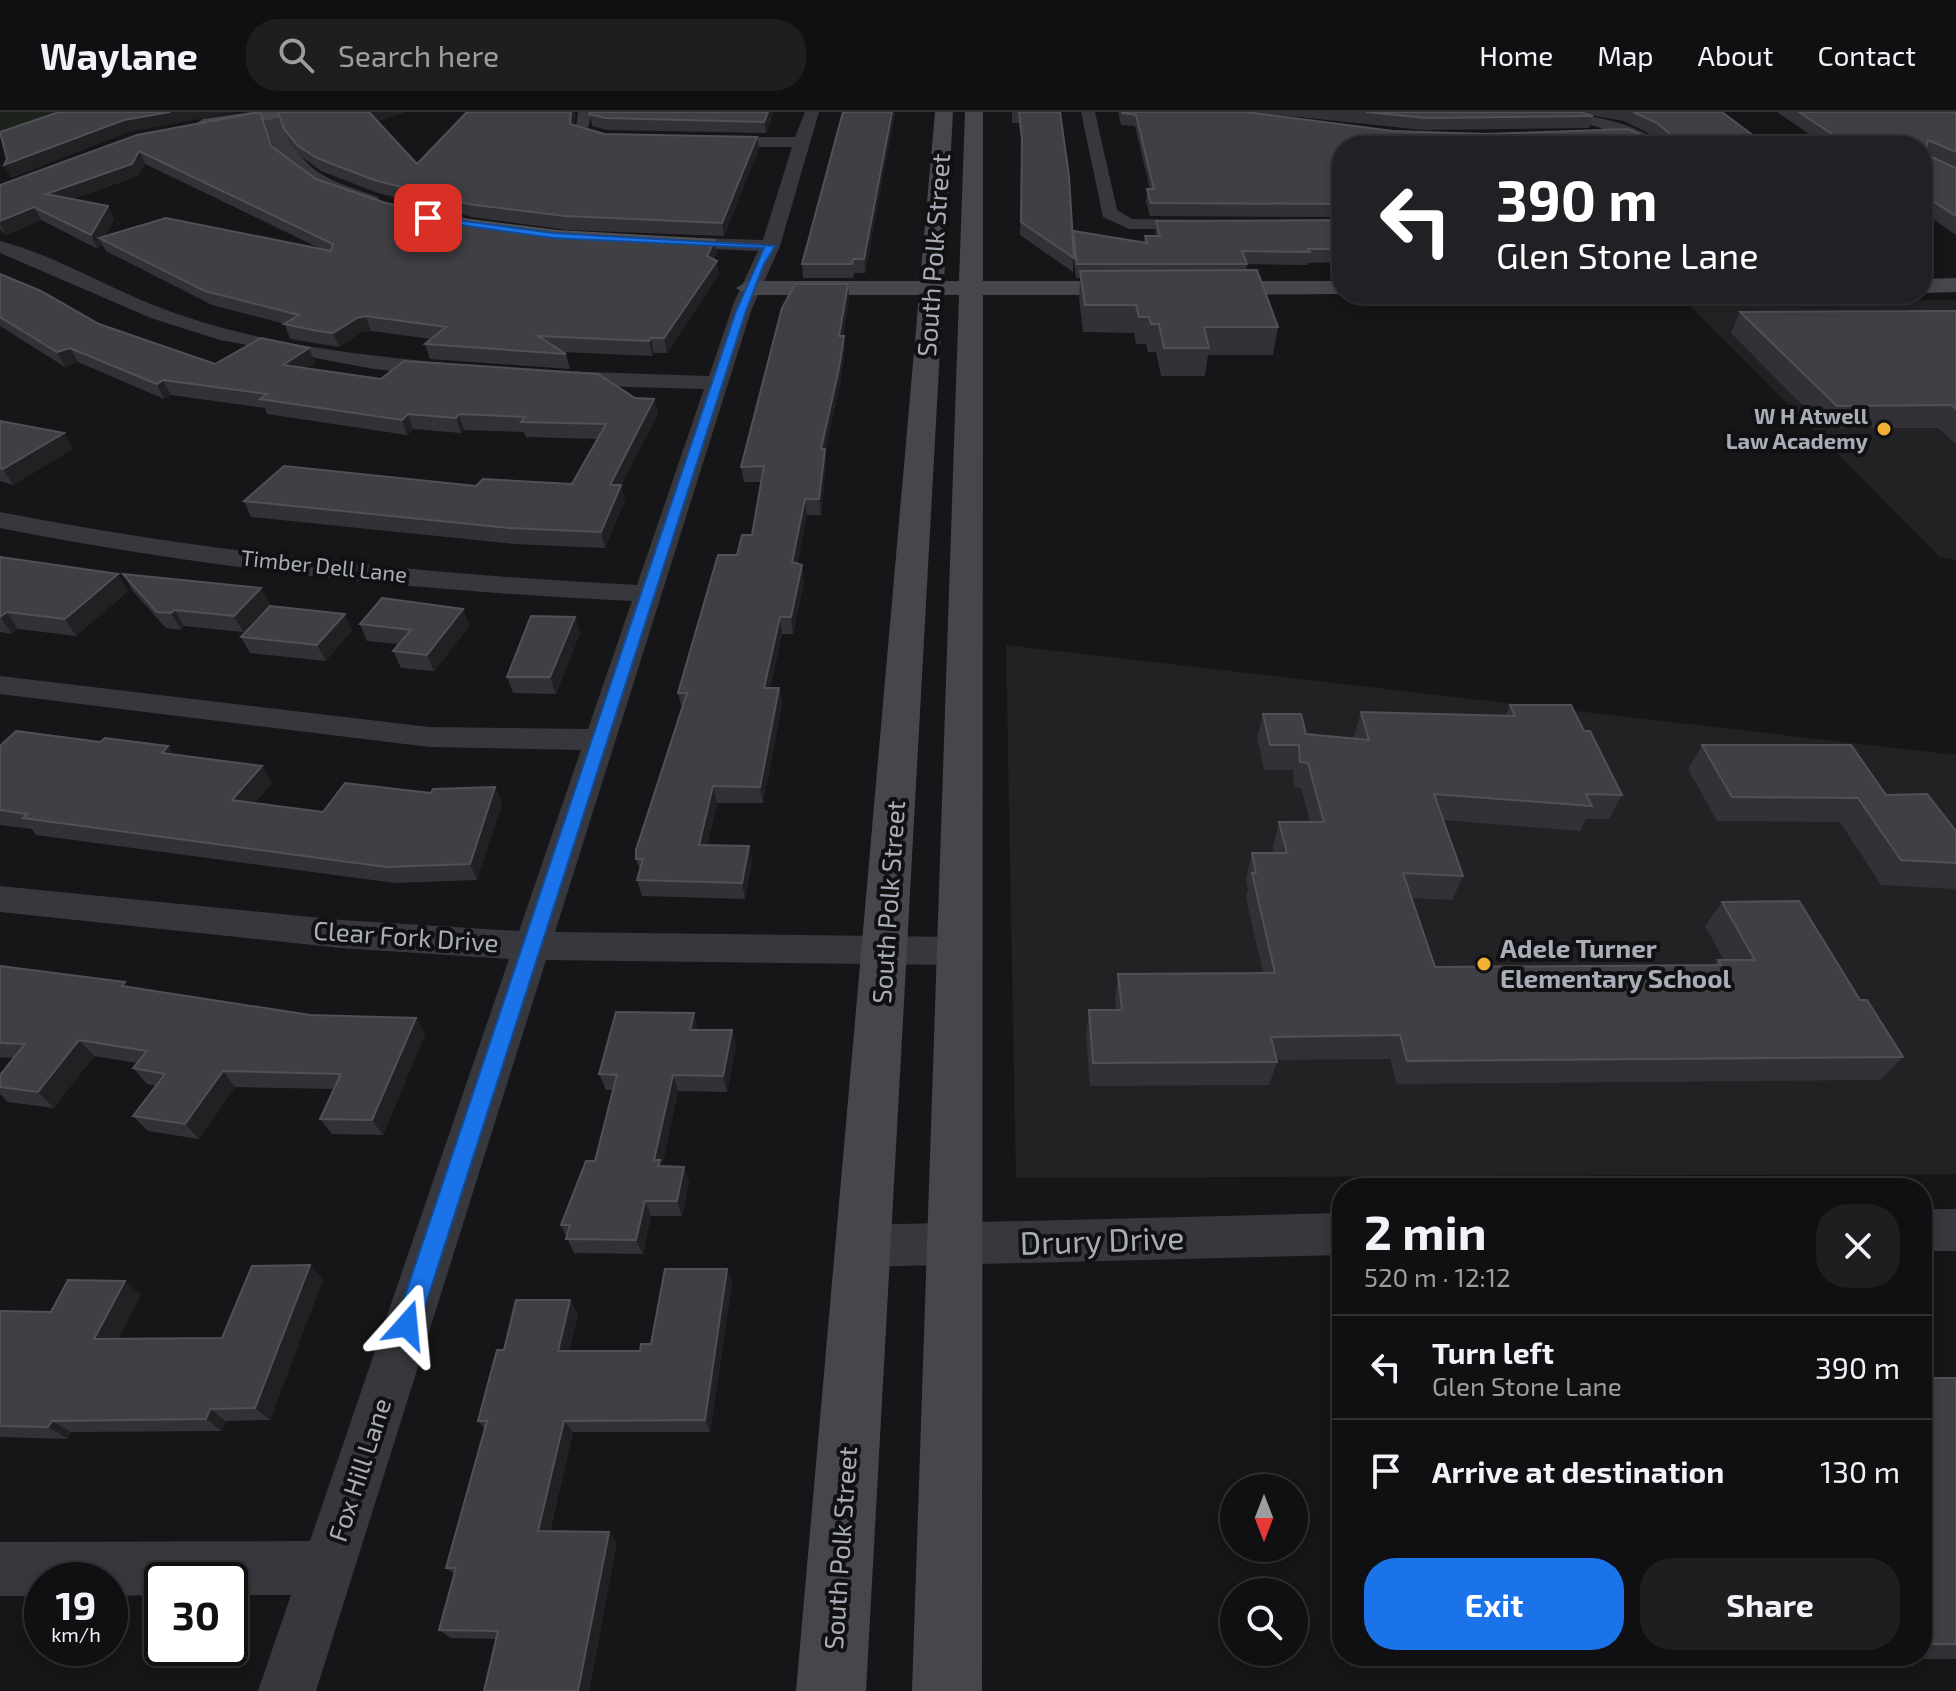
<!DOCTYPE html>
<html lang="en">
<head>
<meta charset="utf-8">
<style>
	:root { --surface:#101012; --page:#1e1e20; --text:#f1f3f6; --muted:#9c9d9f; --line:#303032; --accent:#1a73e8 }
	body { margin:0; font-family:"Exo 2",sans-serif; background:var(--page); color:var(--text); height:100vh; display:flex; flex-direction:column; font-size:30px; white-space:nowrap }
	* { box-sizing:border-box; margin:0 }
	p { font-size:26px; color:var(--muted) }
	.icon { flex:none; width:44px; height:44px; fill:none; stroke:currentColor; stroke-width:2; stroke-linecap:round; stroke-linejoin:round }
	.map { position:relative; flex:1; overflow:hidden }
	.sheet { position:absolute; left:1332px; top:1066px; width:600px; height:488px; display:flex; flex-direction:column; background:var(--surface); border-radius:32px; box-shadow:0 4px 12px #0003,0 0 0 2px var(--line) }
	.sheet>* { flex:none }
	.hud { position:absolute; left:1332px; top:24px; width:600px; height:168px; border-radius:32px; box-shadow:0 4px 12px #0003,0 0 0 2px var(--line); background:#202124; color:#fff; overflow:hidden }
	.needle { width:52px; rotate:180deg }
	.controls { position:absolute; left:1220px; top:1362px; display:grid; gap:16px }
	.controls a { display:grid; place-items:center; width:88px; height:88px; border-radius:50%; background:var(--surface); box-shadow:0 4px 12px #0003,0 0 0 2px var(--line); font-size:40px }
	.speed { position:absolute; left:24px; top:1450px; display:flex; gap:16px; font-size:40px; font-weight:700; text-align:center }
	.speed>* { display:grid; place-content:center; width:104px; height:104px; border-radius:50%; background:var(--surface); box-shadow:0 4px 12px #0003,0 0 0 2px var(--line); line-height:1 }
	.speed small { font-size:20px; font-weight:400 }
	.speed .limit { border:4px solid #111; border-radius:12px; background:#fff; color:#111 }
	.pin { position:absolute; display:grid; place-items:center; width:68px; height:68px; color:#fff; margin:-34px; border-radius:16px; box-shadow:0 4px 12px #0006 }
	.me { position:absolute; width:88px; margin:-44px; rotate:18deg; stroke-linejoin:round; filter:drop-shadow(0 0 6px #0008) }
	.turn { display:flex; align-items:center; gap:28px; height:168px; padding:0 32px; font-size:36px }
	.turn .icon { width:104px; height:104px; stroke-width:2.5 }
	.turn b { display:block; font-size:56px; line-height:68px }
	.round { display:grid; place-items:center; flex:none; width:84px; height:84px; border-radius:32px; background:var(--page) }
	.overview { display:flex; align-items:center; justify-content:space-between; height:136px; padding:0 32px }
	h1 { font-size:48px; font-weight:700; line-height:60px }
	.button { display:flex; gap:16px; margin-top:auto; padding:16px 32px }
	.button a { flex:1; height:92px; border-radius:32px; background:var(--accent); color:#fff; font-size:32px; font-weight:700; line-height:92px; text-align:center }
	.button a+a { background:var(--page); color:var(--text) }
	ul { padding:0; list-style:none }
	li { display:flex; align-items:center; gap:24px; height:104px; padding:0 32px; border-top:2px solid var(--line) }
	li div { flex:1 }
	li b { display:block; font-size:30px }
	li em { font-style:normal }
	header { display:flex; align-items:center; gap:48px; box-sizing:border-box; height:112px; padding:0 40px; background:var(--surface); border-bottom:2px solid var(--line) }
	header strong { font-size:38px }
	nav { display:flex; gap:44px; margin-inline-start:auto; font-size:28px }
	.search { width:560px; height:72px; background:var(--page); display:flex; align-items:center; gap:20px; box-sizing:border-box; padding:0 28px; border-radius:32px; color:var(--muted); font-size:30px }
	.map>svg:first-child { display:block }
</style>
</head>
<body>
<header>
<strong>Waylane</strong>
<div class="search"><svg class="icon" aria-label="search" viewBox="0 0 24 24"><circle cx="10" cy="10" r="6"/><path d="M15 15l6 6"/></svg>Search here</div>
<nav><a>Home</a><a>Map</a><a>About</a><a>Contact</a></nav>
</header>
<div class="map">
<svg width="1956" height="1579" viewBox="0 0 1956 1579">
	<rect width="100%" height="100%" fill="#161618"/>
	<path fill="#222225" d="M1956,188V448L1940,445L1685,189Z
		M1006,533L1956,643V1062L1016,1066Z"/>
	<path fill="#1c231d" d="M0,0H68L0,24Z"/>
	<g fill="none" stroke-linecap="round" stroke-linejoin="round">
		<path fill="#37383d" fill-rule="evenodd" d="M264,0H276C303,60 317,64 378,85V93C367,95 358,90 348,86C311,72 262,45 264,0Z
			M578,0H592L588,16L629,28L621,33L575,22Z
			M805,0H819L780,134L751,199L555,820L957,825L970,829L976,839L970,849L957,853L546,848L316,1579H258L291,1483H230V1468H162V1483L110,1484V1468H42V1484H0V1430L310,1429L509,847L341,836L0,800V774L341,808L519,819L581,638L429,635L0,582V564L429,615L588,617L632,489C420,479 207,457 0,416V400C209,441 424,462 637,473L704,277L557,273L546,266L557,259L709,264L734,190L758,139L666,135L657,130L666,125L763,128L792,35H708L700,30L708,25H795Z
			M1081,0H1095L1117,98L1132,107L1204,108L1210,109V117H1129L1103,105Z
			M1544,0C1579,0 1637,9 1663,34H1642L1598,15Z
			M0,129C58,144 109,177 164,197C254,231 351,242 446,251L457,258L446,265L374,257L220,228L151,206L0,141Z
			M1922,1097H1956V1139H1922Z
			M1342,1101V1143L862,1155L846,1149L839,1134L846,1119L862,1113Z"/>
		<path fill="#45474d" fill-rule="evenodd" d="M251,0H294L285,5L203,19L194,13L203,7Z
			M935,0H953L944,169H959L965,0H983V169H1140L1152,176L1140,183H983L982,1579H912L959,183H943L866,1579H796L919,183H748L736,176L748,169H920Z
			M1956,166V180L1922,181V167Z
			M1204,169H1342V182H1347L1204,183L1196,181L1192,176Z"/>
	</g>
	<path fill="#323236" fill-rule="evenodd" d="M260,0L272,35L316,67L386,91L470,108L558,119L715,128L717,141L714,147L719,162L667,241H654L652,244L562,240L566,242L570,257L430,247L425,232L431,227L371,219L362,220L339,235L290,227L285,212L212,193L106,139L101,131L98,137L41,108L6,123L0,117V73ZM145,52L319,136L105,124L114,107L108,94L73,87L138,64Z
		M278,0H405L377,9L417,52L467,0H575L574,13L604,22L759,37L724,124L568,118L472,105L378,81L321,59L302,45L288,29Z
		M590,0H773L766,21L607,18L592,14Z
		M843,0H895L865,161H854L853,166H803L802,152Z
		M1012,0H1060L1073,125V119L1144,131L1145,124H1155L1156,109L1342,108V150L1308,151L1307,153L1247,152L1246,158L1278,215L1273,243H1208L1205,264H1161L1156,240H1148L1146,232H1136L1134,221L1083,220L1079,186L1080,166H1076L1073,142V160L1020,123L1022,38L1019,11H1012Z
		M1118,0H1246L1393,19L1646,25H1656L1624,9L1590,3L1593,4L1589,16L1423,18L1251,0H1722L1767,34H1342V105L1150,104L1146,90L1147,77H1150L1135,14L1121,13Z
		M1777,0H1956V123L1922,99V34H1827Z
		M0,162L99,212L215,252L309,236L315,251L307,256L381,267L654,287L658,302L621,373L625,388L605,436L514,432L251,405L244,389L476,374L572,372L598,327L526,325L524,320L464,318L461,321L413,317L407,323L267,302L265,296L171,283L164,287L78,250L65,255L0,214Z
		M849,186L843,224L845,238L840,271L825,340L826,352L821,403H807L797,451L804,469L793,522H782L770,576H779L782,592L763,691H717L707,733L752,750L745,787L642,784L637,768L640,758L636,747L682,597L678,581L737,443L752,423L762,370H744L741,355Z
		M1956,199V332L1938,316H1825L1731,221L1740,200Z
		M0,309L64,321L73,337L13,373L0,369Z
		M0,445L118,462L128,479L76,524L18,517L12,522L0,520Z
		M123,462L270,492L243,520L184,514L181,518L166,516L132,478Z
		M463,497L469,514L434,559L401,556L393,539L399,532L367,529L360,512Z
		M575,505L580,521L556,582L513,581L507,565Z
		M352,518L326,549L250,541L241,525Z
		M1510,593L1584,619L1622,683L1609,707H1586L1580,719L1443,708L1463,764L1452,788L1412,786L1435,855L1714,853L1718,848H1724L1705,814L1722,790L1860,888L1903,945L1880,968L1397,972L1390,947L1276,948L1277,950L1269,973L1090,974L1086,922L1089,898H1116L1115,886L1118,862L1263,861L1246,786L1248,778L1246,766L1252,741H1274L1273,735L1279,710H1310L1301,676L1294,675L1293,658H1264L1257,626L1263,602L1306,622L1354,627V624L1361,600L1505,604Z
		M100,630L168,634L173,642L262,654L272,671L255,691L323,700L431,681L495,675L502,692L477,768L395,771L36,723L32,717L0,713V634Z
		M1702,633L1886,683L1956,719V777L1881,773L1840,710L1717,709L1688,657Z
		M0,854L310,903L416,906L425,922L383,1023L332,1022L320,1007L334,977L235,975L199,1027L148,1019L133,1004L156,974L147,972L133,956L137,951L94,944L54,996L8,990L0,982V963L14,946L0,945Z
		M698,918H732L736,934L727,980L678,979L662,1054L684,1055L689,1070L682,1104H651L643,1142L574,1141L561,1113L595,1049L613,978H606L599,962Z
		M310,1153L323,1167L270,1308L226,1309L222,1319L71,1320L68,1327L0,1325V1199L51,1200L141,1183L118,1227L222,1226Z
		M732,1171L710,1320H573L550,1419L617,1430L589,1579H484L496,1527L451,1526L439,1518L454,1462L446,1456L485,1317L478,1309L504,1238L578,1202L569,1239H640Z
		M1922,1266H1956V1547H1890L1889,1544H1922Z"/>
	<path fill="#212124" d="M170,0H238L129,20L11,66L4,53L124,8Z
		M368,0H405L372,10Z
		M571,0H575L572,24L570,12Z
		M768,0H773L766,21L764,10Z
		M892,0H895L865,161L864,147Z
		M757,25L759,37L724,124L722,111Z
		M139,39L145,52L138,64L53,94L46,82Z
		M108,94L114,107L103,128L99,126L101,131L98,137L91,123Z
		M34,95L41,108L6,123L0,112V109Z
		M715,128L717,141L709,158L707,144Z
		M717,149L719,162L667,241L664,226Z
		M848,172L849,186L840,238L839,224Z
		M366,204L371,219L362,220L339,235L333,221L357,206Z
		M844,224L845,238L840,271L825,340L826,352L821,403L819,387L821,337Z
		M651,226L654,241L652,244L649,229Z
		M70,236L78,250L65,255L57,240Z
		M309,236L315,251L289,268L283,253Z
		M163,268L171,283L164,287L157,272Z
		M654,287L658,302L621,373L625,388L605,436L601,420L610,373Z
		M408,302L413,317L407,323L402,308Z
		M459,302L464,318L461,321L456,306Z
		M64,321L73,337L13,373L3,357Z
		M805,387L807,403L795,466L792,450Z
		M802,453L804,469L793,522L791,505Z
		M118,462L128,479L76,524L65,507Z
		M261,476L270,492L243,520L234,504Z
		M463,497L469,514L434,559L427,543Z
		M175,498L184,514L181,518L171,501Z
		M7,500L18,517L12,522L0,505Z
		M345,502L352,518L326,549L317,533Z
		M575,505L580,521L556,582L550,565Z
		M780,505L782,522L766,592L764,576Z
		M779,576L782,592L763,691L760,675Z
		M168,634L179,651L162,641Z
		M262,654L272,671L243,705L232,688Z
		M713,674L717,691L703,750L699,733Z
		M495,675L502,692L477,768L470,752Z
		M749,734L752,750L745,787L742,771Z
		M694,901L698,917L695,933L690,918Z
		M416,906L425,922L383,1023L372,1008Z
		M732,918L736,934L727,980L723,964Z
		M79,928L94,944L54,996L38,980Z
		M223,959L235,975L199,1027L185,1012Z
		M673,963L678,979L662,1054L665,1063L654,1048Z
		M684,1055L689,1070L682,1104L677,1089Z
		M645,1089L651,1104L643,1142L636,1128Z
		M310,1153L323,1167L270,1308L255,1296Z
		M727,1157L732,1171L710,1320L705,1308Z
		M125,1169L141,1183L112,1240L94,1227Z
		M570,1188L578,1202L566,1252L558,1239Z
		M210,1297L226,1309L222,1319L206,1307Z
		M52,1309L71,1320L68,1327L48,1315Z
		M564,1309L573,1320L547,1429L538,1419Z
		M609,1420L617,1430L589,1579H578Z"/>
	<path fill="#3f3f44" stroke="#4f5156" stroke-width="2" d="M59,0H170L124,8L4,53L7,47L0,20Z
		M260,0L271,34L316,67L386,91L470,108L558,119L715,128L707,144L717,149L664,226H651L649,229L538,224L566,242L425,232L446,215L366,204L357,206L333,221L318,219L284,212L299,203L205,179L99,126L166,106L331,139L333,132L139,39L132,52L46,82L108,94L91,123L34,95L0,109V73L137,23Z
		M278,0H369L417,52L467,0H571L570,12L604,22L757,25L722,111L565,104L468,92L374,68L317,46L297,33L284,17Z
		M590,0H768L764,10L605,6L589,2Z
		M843,0H892L864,147H853L852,152H802Z
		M1019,0H1060L1069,64L1074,146L1021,110L1022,26Z
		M1122,0H1246L1393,19L1487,22L1628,17L1646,25H1668L1670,22L1657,11L1633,0H1722L1767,34H1342V92L1151,91L1147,77H1154L1136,3L1122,1Z
		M1366,0H1580L1593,4L1426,6Z
		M1799,0H1956V40L1928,28L1925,42L1956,56V104L1922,82V34H1850Z
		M1342,108V137H1308L1310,140L1242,139L1247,152H1077L1073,119L1147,131L1145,124H1160L1156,109Z
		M1257,158L1278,215H1204L1209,236H1164L1159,212H1151L1149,205H1139L1136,193H1085L1080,159Z
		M0,162L41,179L99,212L215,252L261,226L309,236L283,253L381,267L404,249L598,262L635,286L654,287L610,373H621L601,420L509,416L244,389L284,354L476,374L483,367L572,372L606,312L521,310L525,305L459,302L456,306L408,302L402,308L260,287L267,282L163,268L157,272L70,236L57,240L0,205Z
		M795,172H848L839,224H844L839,256L821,337H825L819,387H805L792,450L802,453L791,505H780L764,576H779L760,675L713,674L699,733L749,734L742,771L637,768L643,747H636V738L687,581H678L718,443H737L742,423H752L764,354L741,355L782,196Z
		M1956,199V297L1952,293L1837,294L1740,200Z
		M0,309L64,321L3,357L0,356Z
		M0,445L118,462L65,507L7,500L0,505Z
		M123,462L261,476L234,504L175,498L171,501L157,500Z
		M382,486L463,497L427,543L393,539L411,518L360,512Z
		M270,494L345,502L317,533L241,525Z
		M531,504L575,505L550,565H507Z
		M1510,593H1571L1584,619H1590L1622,683L1586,682L1592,694L1434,682L1463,764L1403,761L1435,855L1721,853L1718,848H1755L1722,790L1799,789L1860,888H1867L1903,945L1407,949L1400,923L1271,925L1277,950L1093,951L1089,898H1122L1118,862L1275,861L1252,761H1256L1252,741H1287L1279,710H1324L1308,651L1300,650L1299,633H1270L1263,602H1301L1306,622L1369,628L1361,600L1515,604Z
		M16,619L100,630L105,626L168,634L162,641L262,654L232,688L323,700L345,671L431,681L433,677L495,675L470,752L386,755L23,706L27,702L0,698V634Z
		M1702,633H1851L1886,683L1927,682L1956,719V751L1901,748L1858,686L1732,685Z
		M0,854L125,870L122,874L310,903L416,906L372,1008L320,1007L341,962L223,959L185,1012L133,1004L165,962L133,956L147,939L79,928L38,980L0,975V963L25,932L0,931Z
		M616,900L694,901L690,918H732L723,964L673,963L654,1048H660L658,1054L684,1055L677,1089H645L636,1128L566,1127L570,1113H561L586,1049H595L617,963L599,962Z
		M310,1153L255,1296L210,1297L206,1307L52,1309L48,1315L0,1314V1199L51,1200L68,1168L125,1169L94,1227L222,1226L252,1154Z
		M665,1157H727L705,1308L564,1309L538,1419L609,1420L578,1579H484L498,1519L439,1518L456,1456H446L487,1309H478L497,1238H504L516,1188H570L558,1239H640L641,1232H651Z
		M1922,1266H1956V1532H1933L1922,1508Z"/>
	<path fill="#1a73e8" stroke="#114b97" stroke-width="2" d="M428,104L553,121L775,134L764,152L746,199L419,1213L416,1221L407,1224L399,1221L395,1213L736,199L764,136L553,126L425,108Z"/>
	<g fill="#f2b134" stroke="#111113" stroke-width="3">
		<circle cx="1884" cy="317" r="8"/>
		<circle cx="1484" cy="852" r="8"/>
	</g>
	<g text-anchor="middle" stroke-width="8" stroke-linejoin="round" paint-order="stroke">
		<g font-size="22" font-weight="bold" fill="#a8adb8" stroke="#111113" text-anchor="end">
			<text x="1868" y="312">W H Atwell<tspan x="1868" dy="25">Law Academy</tspan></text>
		</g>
		<g font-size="22" fill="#a8adb8" stroke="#111113">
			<text transform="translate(324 454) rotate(6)" y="8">Timber Dell Lane</text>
		</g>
		<g font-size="26" fill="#a8adb8" stroke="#111113">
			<text transform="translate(934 143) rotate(-86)" y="9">South Polk Street</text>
			<text transform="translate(889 790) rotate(-86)" y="9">South Polk Street</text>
			<text transform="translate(406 825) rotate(4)" y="9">Clear Fork Drive</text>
			<text transform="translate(360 1358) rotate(-72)" y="9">Fox Hill Lane</text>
			<text transform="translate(841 1436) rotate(-86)" y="9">South Polk Street</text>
		</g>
		<g font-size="26" font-weight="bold" fill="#a8adb8" stroke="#111113" text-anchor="start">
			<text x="1500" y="846">Adele Turner<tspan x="1500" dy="30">Elementary School</tspan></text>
		</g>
		<g font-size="32" fill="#a8adb8" stroke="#111113">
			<text transform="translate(1102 1129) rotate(-2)" y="11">Drury Drive</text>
		</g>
	</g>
</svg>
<div class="controls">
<a><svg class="needle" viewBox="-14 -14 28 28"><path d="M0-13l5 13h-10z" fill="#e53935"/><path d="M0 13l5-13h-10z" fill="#9c9d9f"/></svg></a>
<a><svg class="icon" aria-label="search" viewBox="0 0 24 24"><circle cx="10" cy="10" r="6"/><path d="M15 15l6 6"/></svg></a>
</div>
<div class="speed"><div>19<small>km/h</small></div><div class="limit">30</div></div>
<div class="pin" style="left:428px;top:106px;background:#d93025"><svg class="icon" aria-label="arrive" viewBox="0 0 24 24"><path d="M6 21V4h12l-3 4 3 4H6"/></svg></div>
<svg class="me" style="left:407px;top:1213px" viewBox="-20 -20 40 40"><path d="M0-17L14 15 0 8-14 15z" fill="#1a73e8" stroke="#fff" stroke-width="4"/></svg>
<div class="hud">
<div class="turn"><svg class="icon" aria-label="left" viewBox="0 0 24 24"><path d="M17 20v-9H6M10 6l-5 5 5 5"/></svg><div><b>390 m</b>Glen Stone Lane</div></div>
</div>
<section class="sheet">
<div class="overview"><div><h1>2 min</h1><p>520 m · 12:12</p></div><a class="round"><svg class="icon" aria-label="close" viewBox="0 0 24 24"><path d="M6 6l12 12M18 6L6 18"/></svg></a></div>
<ul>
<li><svg class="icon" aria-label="left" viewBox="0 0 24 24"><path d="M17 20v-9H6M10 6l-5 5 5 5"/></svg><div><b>Turn left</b><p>Glen Stone Lane</p></div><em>390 m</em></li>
<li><svg class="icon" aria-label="arrive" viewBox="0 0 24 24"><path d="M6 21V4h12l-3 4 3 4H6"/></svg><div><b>Arrive at destination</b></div><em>130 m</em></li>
</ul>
<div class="button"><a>Exit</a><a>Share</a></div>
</section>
</div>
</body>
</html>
